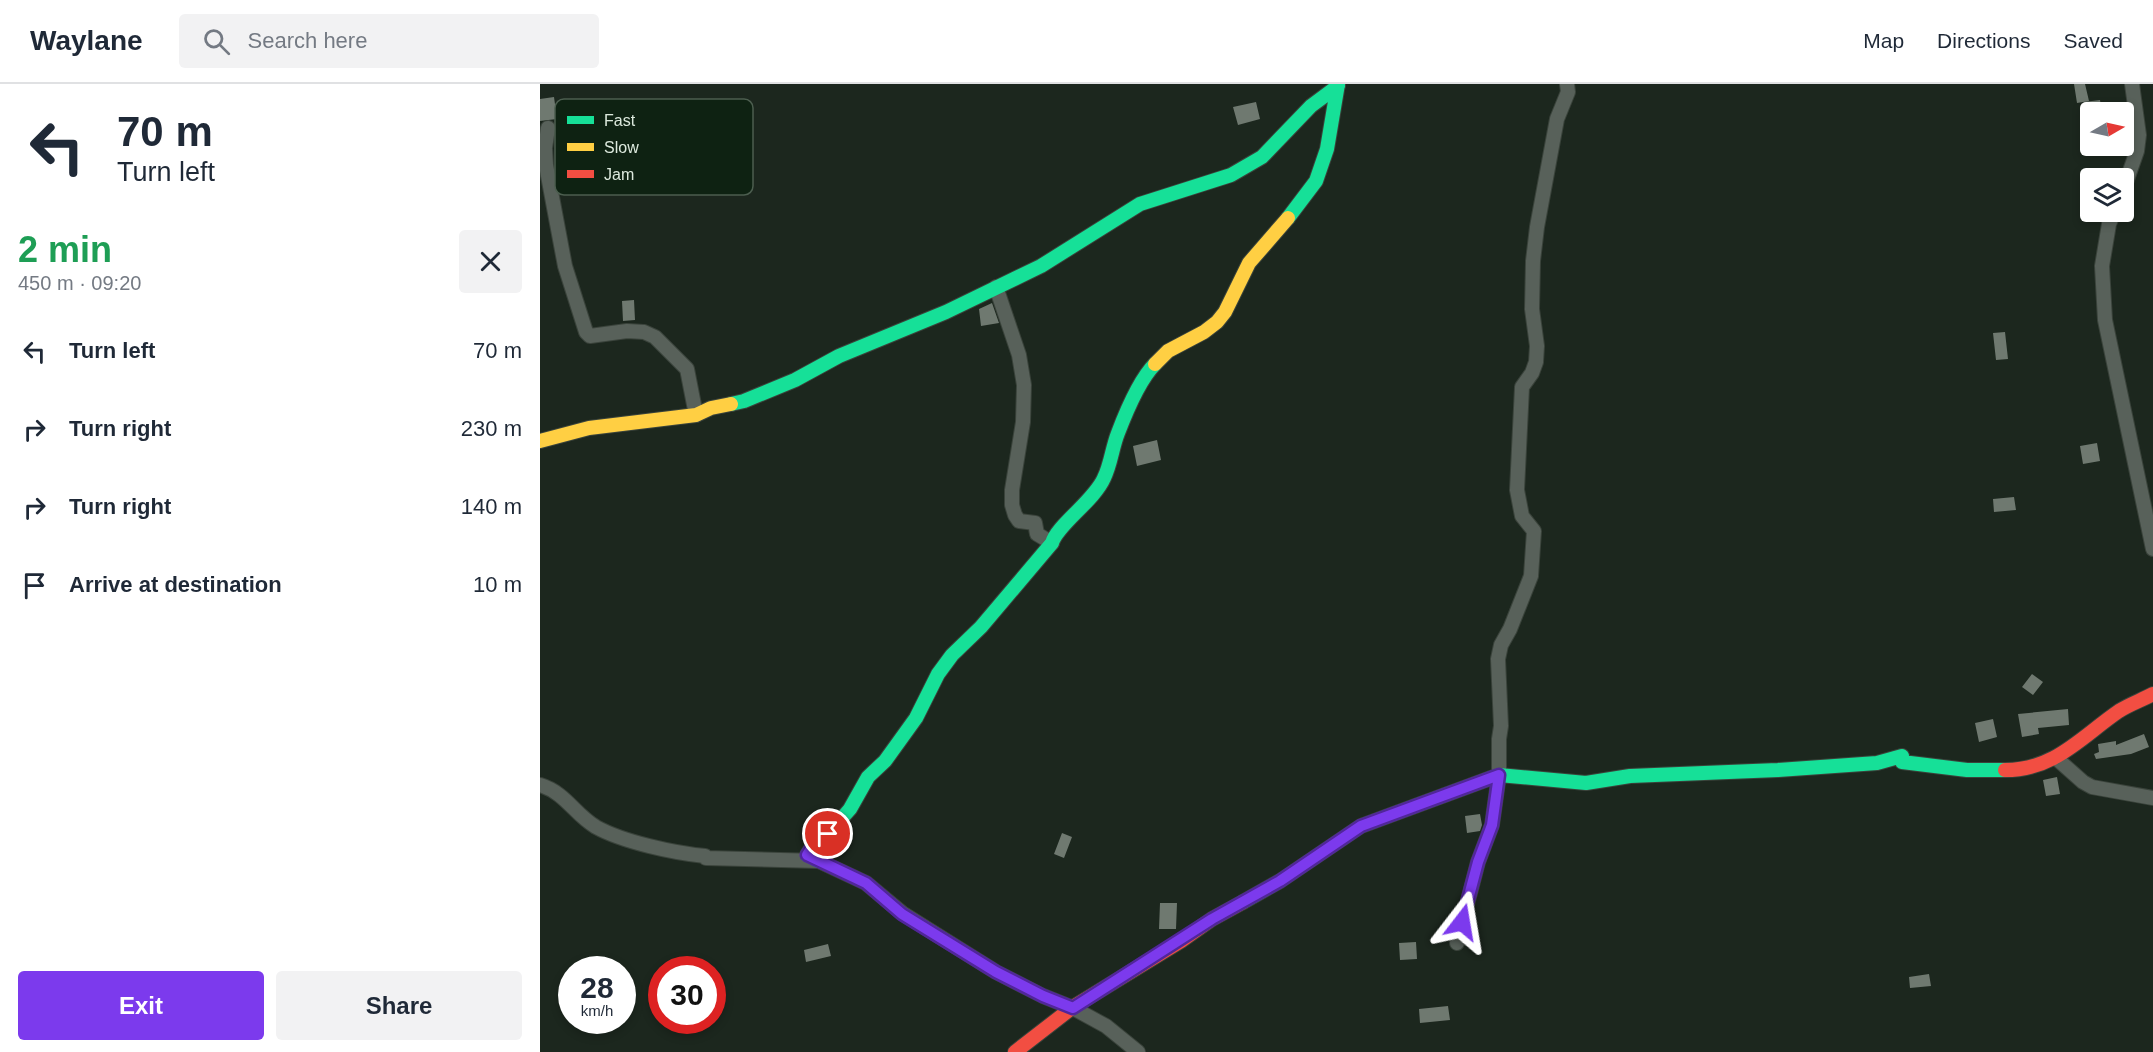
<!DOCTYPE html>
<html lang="en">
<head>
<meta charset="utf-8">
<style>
	:root { --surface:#fff; --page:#f2f2f3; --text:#1f2937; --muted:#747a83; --line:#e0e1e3; --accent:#7c3aed }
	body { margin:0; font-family:Helvetica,sans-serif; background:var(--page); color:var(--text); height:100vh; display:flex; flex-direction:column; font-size:22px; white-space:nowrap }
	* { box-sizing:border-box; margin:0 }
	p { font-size:20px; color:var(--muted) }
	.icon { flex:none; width:33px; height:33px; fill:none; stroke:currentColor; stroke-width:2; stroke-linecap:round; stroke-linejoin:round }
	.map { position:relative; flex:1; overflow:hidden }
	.drawer { display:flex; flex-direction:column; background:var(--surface); width:540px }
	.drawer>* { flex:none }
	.guide { background:#fff; color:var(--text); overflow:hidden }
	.needle { width:39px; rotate:81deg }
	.controls { position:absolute; left:1540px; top:18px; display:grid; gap:12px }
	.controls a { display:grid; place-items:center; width:54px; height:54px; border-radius:6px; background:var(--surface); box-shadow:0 3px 9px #0003; font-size:30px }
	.speed { position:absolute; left:18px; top:872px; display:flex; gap:12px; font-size:30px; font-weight:700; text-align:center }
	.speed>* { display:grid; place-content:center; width:78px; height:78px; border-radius:50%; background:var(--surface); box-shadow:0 3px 9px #0003; line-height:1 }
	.speed small { font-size:15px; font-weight:400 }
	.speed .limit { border:9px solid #d22; background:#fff; color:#111 }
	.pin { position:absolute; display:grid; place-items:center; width:51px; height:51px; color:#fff; margin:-26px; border:3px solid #fff; border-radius:50%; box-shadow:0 2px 6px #0007 }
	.me { position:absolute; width:66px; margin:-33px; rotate:14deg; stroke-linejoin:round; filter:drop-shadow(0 0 4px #0008) }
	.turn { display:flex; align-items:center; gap:21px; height:126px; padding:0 18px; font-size:27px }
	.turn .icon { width:78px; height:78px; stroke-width:2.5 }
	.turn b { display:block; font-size:42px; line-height:51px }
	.round { display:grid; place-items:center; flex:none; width:63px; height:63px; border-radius:6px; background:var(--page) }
	.headline { display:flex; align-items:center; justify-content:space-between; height:102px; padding:0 18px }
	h1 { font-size:36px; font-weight:700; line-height:45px; color:#1e9e55 }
	.action { display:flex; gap:12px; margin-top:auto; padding:12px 18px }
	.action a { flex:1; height:69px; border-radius:6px; background:var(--accent); color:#fff; font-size:24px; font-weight:700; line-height:69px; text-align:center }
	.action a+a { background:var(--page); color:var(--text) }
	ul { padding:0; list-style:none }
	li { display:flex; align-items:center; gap:18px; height:78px; padding:0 18px }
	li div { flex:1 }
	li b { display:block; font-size:22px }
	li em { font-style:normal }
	header { display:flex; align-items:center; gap:36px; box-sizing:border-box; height:84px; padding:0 30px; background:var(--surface); border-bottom:2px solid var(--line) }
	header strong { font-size:28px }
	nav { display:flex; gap:33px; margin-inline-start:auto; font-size:21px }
	.search { width:420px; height:54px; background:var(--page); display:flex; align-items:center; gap:15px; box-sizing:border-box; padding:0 21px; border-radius:6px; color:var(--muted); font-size:22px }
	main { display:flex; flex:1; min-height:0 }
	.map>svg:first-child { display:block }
</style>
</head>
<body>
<header>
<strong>Waylane</strong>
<div class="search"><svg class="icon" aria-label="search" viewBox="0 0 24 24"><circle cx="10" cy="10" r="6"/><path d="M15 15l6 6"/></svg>Search here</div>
<nav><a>Map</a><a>Directions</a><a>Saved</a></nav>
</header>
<main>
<section class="drawer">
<div class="guide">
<div class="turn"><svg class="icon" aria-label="left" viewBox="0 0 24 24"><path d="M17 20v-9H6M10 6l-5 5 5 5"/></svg><div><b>70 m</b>Turn left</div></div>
</div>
<div class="headline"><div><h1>2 min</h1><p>450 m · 09:20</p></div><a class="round"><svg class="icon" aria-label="close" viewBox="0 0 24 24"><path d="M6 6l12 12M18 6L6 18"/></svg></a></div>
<ul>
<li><svg class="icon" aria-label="left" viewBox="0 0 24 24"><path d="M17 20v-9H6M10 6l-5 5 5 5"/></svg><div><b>Turn left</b></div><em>70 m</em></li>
<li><svg class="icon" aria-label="right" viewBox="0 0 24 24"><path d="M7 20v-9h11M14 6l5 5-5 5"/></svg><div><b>Turn right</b></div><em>230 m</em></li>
<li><svg class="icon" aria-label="right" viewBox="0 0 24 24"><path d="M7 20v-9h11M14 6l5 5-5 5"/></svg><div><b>Turn right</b></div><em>140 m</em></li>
<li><svg class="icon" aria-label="arrive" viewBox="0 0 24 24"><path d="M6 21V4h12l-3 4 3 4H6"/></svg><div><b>Arrive at destination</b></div><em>10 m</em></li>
</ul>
<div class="action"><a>Exit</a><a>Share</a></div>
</section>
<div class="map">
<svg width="1613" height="968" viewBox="0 0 1613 968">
	<rect width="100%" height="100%" fill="#1c271e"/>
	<path fill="#6f7970" d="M1534,0H1545L1549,17L1537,19Z
		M14,13L17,35L0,37V15Z
		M1560,16L1562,28L1546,31L1544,18Z
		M716,18L720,35L698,41L693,23Z
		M94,216L95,236L83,237L82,217Z
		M452,219L459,239L441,242L439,225Z
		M1465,248L1468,275L1456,276L1453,249Z
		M617,356L621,376L597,382L593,362Z
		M1557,359L1560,377L1543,380L1540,362Z
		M1474,413L1476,426L1454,428L1453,415Z
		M1492,590L1503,598L1493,611L1482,603Z
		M1528,625L1529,641L1498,644L1499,650L1482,653L1478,630Z
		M1453,635L1457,653L1439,658L1435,639Z
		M1604,650L1609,663L1591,670L1556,675L1554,670L1559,668L1558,660L1576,657V661Z
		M1517,693L1520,710L1506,712L1503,696Z
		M940,730L942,741L940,747L927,749L925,732Z
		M522,749L532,753L524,774L514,770Z
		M620,819H637L636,845H619Z
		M876,858L877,875L860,876L859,859Z
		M288,860L291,872L266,878L264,866Z
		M1389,890L1391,902L1370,904L1369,893Z
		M908,922L910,936L880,939L879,925Z"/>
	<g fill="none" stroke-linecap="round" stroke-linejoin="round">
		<g stroke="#3a433b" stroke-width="16">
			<path id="street" d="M8,44L5,64L6,81L25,182L46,248L50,252L87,247L104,248L115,253L147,285L156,331
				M1584,104L1597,67L1599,51L1592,0
				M1574,128L1569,140L1562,182L1565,236L1613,465
				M456,203L479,271L484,301L483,338L472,406V421L475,431L479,437L495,439L497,450L512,459
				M1516,674L1543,698L1552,703L1613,714
				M0,701C26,709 34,730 56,743C83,758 134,769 165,772L166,774L279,777L326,799L362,829L456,888L503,912L533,924L566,942L598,968
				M917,859L938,778L952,741L959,691V655L961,642L958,575L961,561L970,545L991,492L994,447L982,432L977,406L982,303L992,289L996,278L997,262L992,225L993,177L997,143L1017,35L1028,8L1027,0"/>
		</g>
		<g stroke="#3a433b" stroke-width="16">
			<path id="fast" d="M748,134L776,97L787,65L798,0
				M191,320L204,317L255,296L299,272L406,228L501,182L600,120L691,91L722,73L771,22L798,2
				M279,777L267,771L272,763L288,750L310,725L328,693L345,677L376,634L398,590L412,571L441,543L512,459C517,441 554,417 564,394C571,380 572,364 578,349C586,328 600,295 615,280
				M703,818L740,797L821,742L959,691L1046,699L1090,692L1238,686L1337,679L1362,672V678L1427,686H1465"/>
		</g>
		<g stroke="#3a433b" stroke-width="16">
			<path id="slow" d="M615,280L628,267L664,248L677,238L685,228L709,179L748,134
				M0,357L49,344L156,331L171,324L191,320"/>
		</g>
		<g stroke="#3a433b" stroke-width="16">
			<path id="jam" d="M1465,686C1515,686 1541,653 1579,627C1590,620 1602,616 1613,610
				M475,968L533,923L641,857L672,835L703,818"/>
		</g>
		<use href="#street" stroke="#58615a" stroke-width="14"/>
		<use href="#fast" stroke="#16e098" stroke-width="14"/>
		<use href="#slow" stroke="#ffcf43" stroke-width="14"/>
		<use href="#jam" stroke="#f24e42" stroke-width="14"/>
	</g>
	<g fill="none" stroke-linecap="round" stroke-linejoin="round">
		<g stroke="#51269a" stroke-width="15">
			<path id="route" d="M288,750L272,763L267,771L326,799L362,830L456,888L503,912L533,924L672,835L740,797L821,742L959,691L952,741L938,778L922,838"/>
		</g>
		<use href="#route" stroke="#7c3aed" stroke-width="10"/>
	</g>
	<rect x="15" y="15" width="198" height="96" rx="9" fill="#0e2212" stroke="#4c5e4f" stroke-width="1.5"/>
	<rect x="27" y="32" width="27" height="8" fill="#16e098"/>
	<rect x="27" y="59" width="27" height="8" fill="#ffcf43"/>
	<rect x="27" y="86" width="27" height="8" fill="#f24e42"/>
	<g font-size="16" fill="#dce9dd">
		<text x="64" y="42">Fast</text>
		<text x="64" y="69">Slow</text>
		<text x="64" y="96">Jam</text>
	</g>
</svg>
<div class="controls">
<a><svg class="needle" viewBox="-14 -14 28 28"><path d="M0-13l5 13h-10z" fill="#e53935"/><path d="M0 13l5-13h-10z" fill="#747a83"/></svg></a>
<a><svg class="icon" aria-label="layers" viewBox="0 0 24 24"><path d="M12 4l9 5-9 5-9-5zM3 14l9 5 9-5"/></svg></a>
</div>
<div class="speed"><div>28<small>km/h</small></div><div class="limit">30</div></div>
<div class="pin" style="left:288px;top:750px;background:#d93025"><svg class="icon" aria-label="arrive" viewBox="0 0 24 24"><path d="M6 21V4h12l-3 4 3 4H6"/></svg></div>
<svg class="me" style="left:922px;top:838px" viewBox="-20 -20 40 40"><path d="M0-17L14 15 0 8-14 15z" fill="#7c3aed" stroke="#fff" stroke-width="4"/></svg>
</div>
</main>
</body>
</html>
